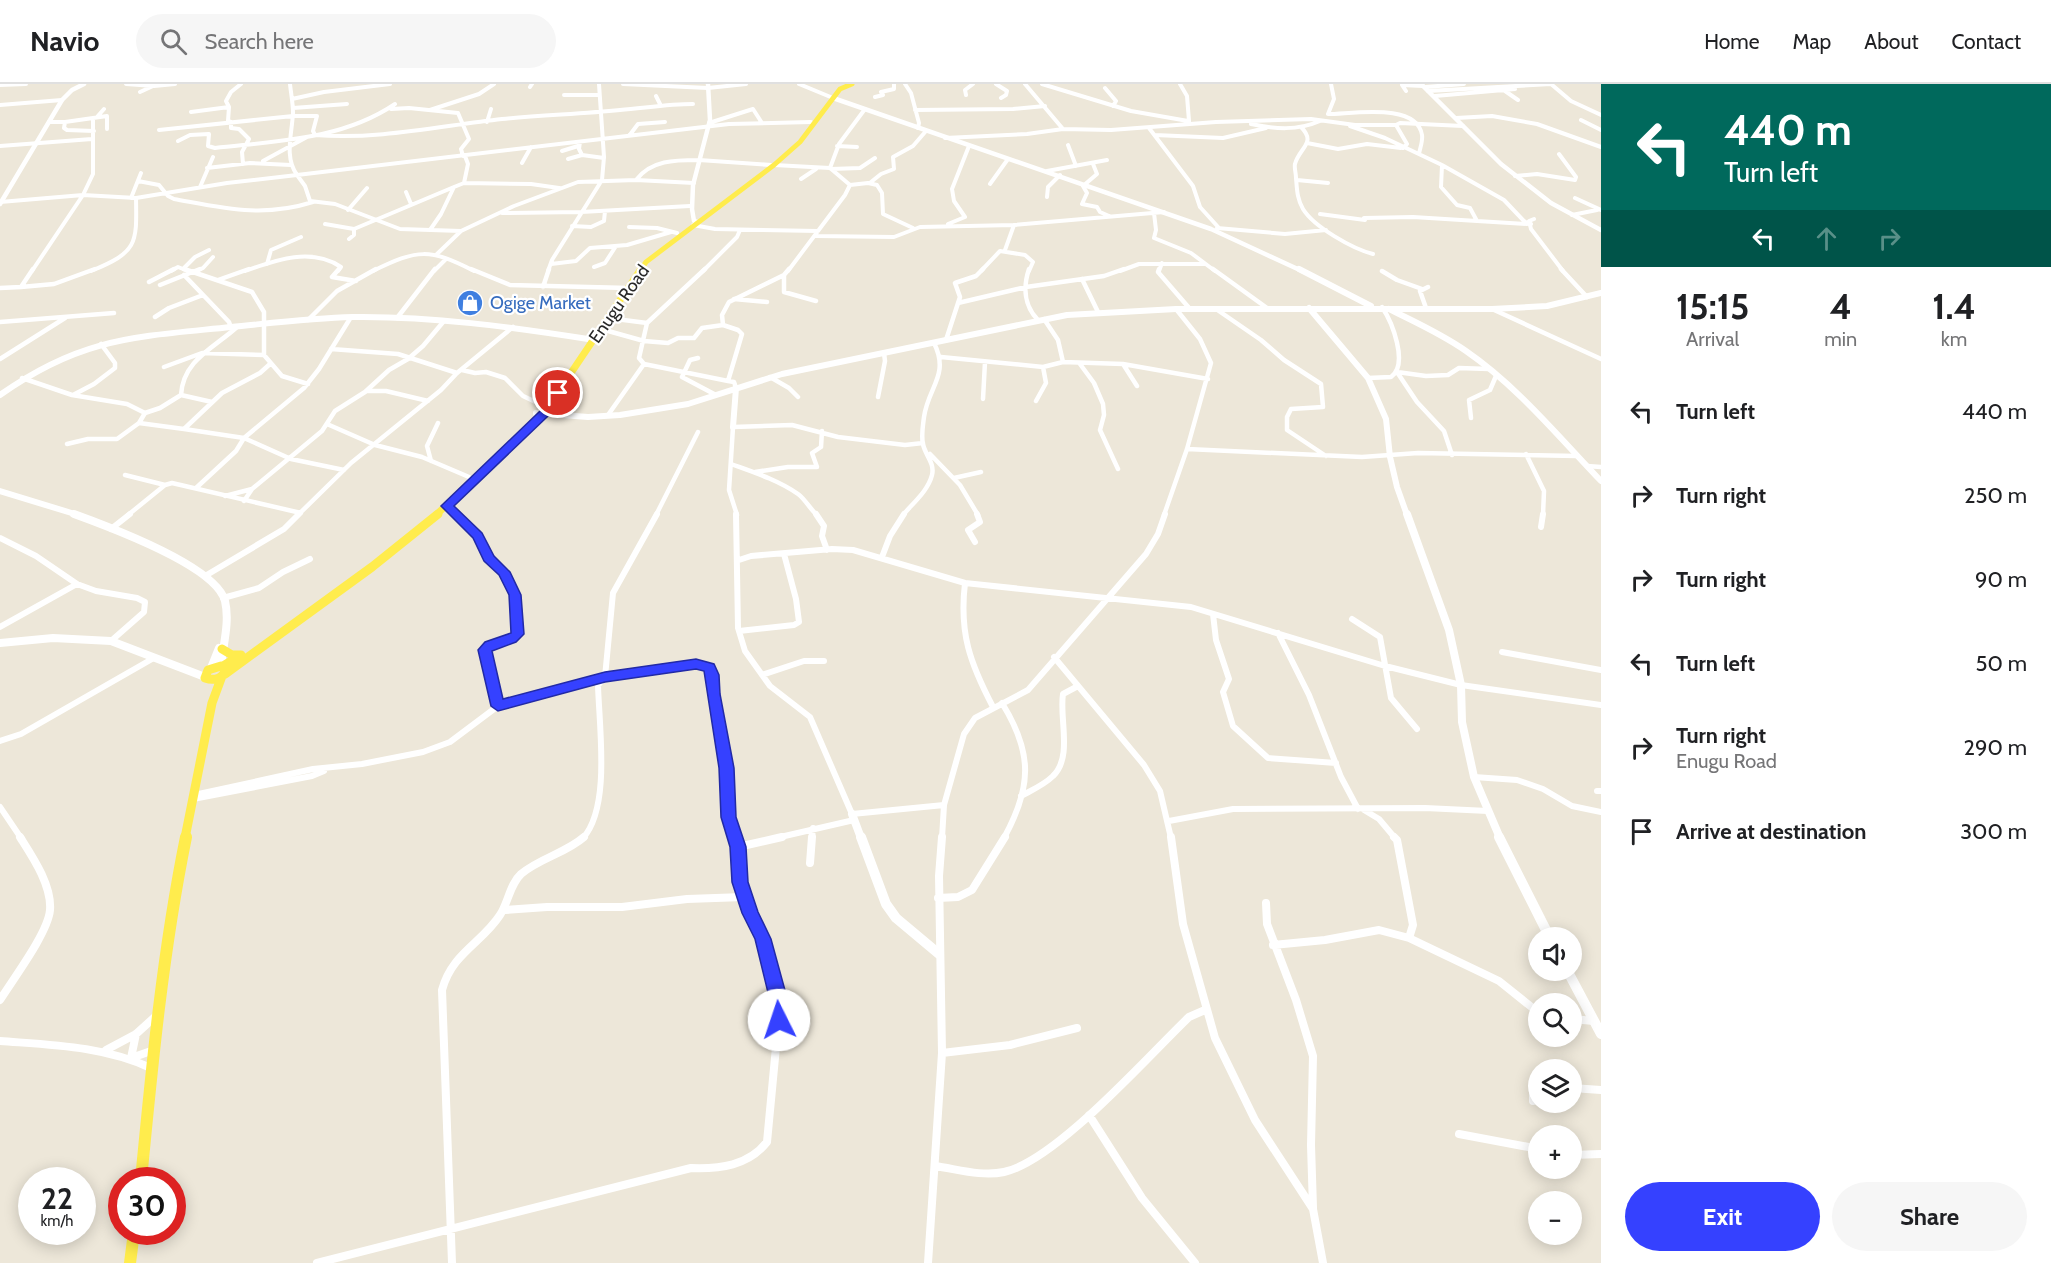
<!DOCTYPE html>
<html lang="en">
<head>
<meta charset="utf-8">
<style>
	:root { --surface:#fff; --page:#f6f6f6; --text:#202124; --muted:#757577; --line:#e0e0e0; --accent:#3541ff }
	body { margin:0; font-family:Cabin,sans-serif; background:var(--page); color:var(--text); height:100vh; display:flex; flex-direction:column; font-size:22px; white-space:nowrap }
	* { box-sizing:border-box; margin:0 }
	p { font-size:20px; color:var(--muted) }
	.icon { flex:none; width:33px; height:33px; fill:none; stroke:currentColor; stroke-width:2; stroke-linecap:round; stroke-linejoin:round }
	.map { position:relative; flex:1; overflow:hidden }
	.side { display:flex; flex-direction:column; background:var(--surface); width:450px }
	.side>* { flex:none }
	.guide { background:#00695c; color:#fff; overflow:hidden }
	.tools { position:absolute; left:1528px; top:843px; display:grid; gap:12px }
	.tools a { display:grid; place-items:center; width:54px; height:54px; border-radius:50%; background:var(--surface); box-shadow:0 3px 15px #0003; font-size:30px }
	.speed { position:absolute; left:18px; top:1083px; display:flex; gap:12px; font-size:30px; font-weight:700; text-align:center }
	.speed>* { display:grid; place-content:center; width:78px; height:78px; border-radius:50%; background:var(--surface); box-shadow:0 3px 15px #0003; line-height:1 }
	.speed small { font-size:15px; font-weight:400 }
	.speed .limit { border:9px solid #d22; background:#fff; color:#111 }
	.pin { position:absolute; display:grid; place-items:center; width:51px; height:51px; color:#fff; margin:-26px; border:3px solid #fff; border-radius:50%; box-shadow:0 2px 6px #0007 }
	.me { position:absolute; width:66px; margin:-33px; rotate:356deg; stroke-linejoin:round; filter:drop-shadow(0 0 4px #0008) }
	.turn { display:flex; align-items:center; gap:21px; height:126px; padding:0 24px; font-size:27px }
	.turn .icon { width:78px; height:78px; stroke-width:2.5 }
	.turn b { display:block; font-size:42px; line-height:51px }
	.lanes { display:flex; align-items:center; height:57px; padding:0 24px; background:#0003; justify-content:center; gap:30px; direction:ltr }
	.lanes .off { opacity:.35 }
	.eta { display:flex; justify-content:space-evenly; align-items:center; height:102px; text-align:center }
	.eta b { font-size:36px; font-weight:800; line-height:42px }
	.button { display:flex; gap:12px; margin-top:auto; padding:12px 24px }
	.button a { flex:1; height:69px; border-radius:36px; background:var(--accent); color:#fff; font-size:24px; font-weight:800; line-height:69px; text-align:center }
	.button a+a { background:var(--page); color:var(--text) }
	ul { padding:0; list-style:none }
	li { display:flex; align-items:center; gap:18px; height:84px; padding:0 24px }
	li div { flex:1 }
	li b { display:block; font-size:22px }
	li em { font-style:normal }
	header { display:flex; align-items:center; gap:36px; box-sizing:border-box; height:84px; padding:0 30px; background:var(--surface); border-bottom:2px solid var(--line) }
	header strong { font-size:28px }
	nav { display:flex; gap:33px; margin-inline-start:auto; font-size:21px }
	.search { width:420px; height:54px; background:var(--page); display:flex; align-items:center; gap:15px; box-sizing:border-box; padding:0 21px; border-radius:33px; color:var(--muted); font-size:22px }
	main { display:flex; flex:1; min-height:0 }
	.map>svg:first-child { display:block }
</style>
</head>
<body>
<header>
<strong>Navio</strong>
<div class="search"><svg class="icon" aria-label="search" viewBox="0 0 24 24"><circle cx="10" cy="10" r="6"/><path d="M15 15l6 6"/></svg>Search here</div>
<nav><a>Home</a><a>Map</a><a>About</a><a>Contact</a></nav>
</header>
<main>
<div class="map">
<svg width="1601" height="1179" viewBox="0 0 1601 1179">
	<rect width="100%" height="100%" fill="#ede7d9"/>
	<g fill="none" stroke-linecap="round" stroke-linejoin="round">
		<path stroke="#fff" stroke-width="4" d="M126,0L154,2L175,0
			M241,0L231,8L226,17L229,23L228,37L231,38V44L239,45L249,55L242,68L243,80
			M623,0L708,4L746,0
			M799,0L833,14
			M905,0L911,9L919,39L918,44
			M996,0L1007,7L1006,11L1001,14
			M1025,0L1063,45
			M1042,0L1131,27L1188,37
			M1180,0L1187,12L1189,37
			M1551,0L1571,17L1601,31
			M0,1L26,0
			M530,3L532,0
			M1425,3L1464,0
			M1105,4L1116,17L1113,22
			M1406,7L1402,1L1423,2
			M1428,7L1551,0
			M1505,7L1518,16
			M140,8L153,2
			M564,11H599
			M966,11L965,6L973,0
			M656,12L660,20
			M1435,12L1515,5
			M875,13L883,11L881,8L894,5V0
			M292,15L324,8L390,0
			M0,21L62,16
			M293,24L347,20
			M391,25L409,24L458,29L469,55L461,65L463,72
			M430,26L479,10L494,0
			M915,26L1013,25L1045,22
			M191,28L229,23
			M1328,30C1352,30 1417,18 1422,51C1423,57 1420,64 1419,70
			M1328,30L1334,15L1331,0
			M293,32H317L313,47L315,51
			M97,33L104,25
			M1456,34L1492,32L1537,40L1601,63
			M1581,36L1601,46
			M49,38H65L64,44L67,46L94,47
			M65,38L107,32V45
			M487,38L491,25
			M709,39L753,25L762,39
			M1251,40C1275,45 1297,47 1320,37
			M1350,42L1385,54L1442,81L1504,116L1525,138L1531,140
			M1301,43C1317,59 1299,64 1295,80C1294,83 1296,89 1296,94C1297,105 1297,115 1303,125C1314,143 1353,165 1373,170
			M1149,44L1193,102L1200,123L1219,144
			M159,46L293,32
			M315,51C378,56 439,42 502,35C541,31 581,30 620,26C645,24 668,20 693,20
			M1155,51L1223,54L1266,44
			M629,52L638,40L665,38
			M945,54L1027,50L1063,45L1111,46L1216,38L1311,35L1355,41H1396
			M178,57L190,51L209,50L208,62L215,64C276,57 342,56 395,20
			M580,58L579,65L582,71L604,74
			M1307,59L1338,65L1367,60L1401,64
			M1068,61L1076,82
			M0,62L92,55
			M837,62L857,63
			M1403,64L1407,60L1396,41L1400,39L1463,42
			M562,67L578,62
			M568,75L582,71
			M699,76L771,81
			M263,77L307,53
			M522,79L531,63
			M1093,80L1097,90L1083,102L1087,109L1082,120L1097,123L1100,128L1109,132
			M774,81L830,84
			M1442,81L1441,103L1457,121L1470,124L1477,137L1527,140
			M207,84L250,79L291,81
			M831,85L860,84L875,74
			M1047,87L1107,76
			M1515,92L1537,90L1575,96L1576,93L1559,70
			M801,95L816,85
			M636,96C651,76 675,76 699,76
			M1297,96L1328,99
			M138,97L159,101L168,112L174,115C224,124 262,134 313,118
			M871,98L881,90L894,85L893,73L913,62L926,47
			M464,99L531,100L559,104
			M694,99L636,96L578,98L514,122L461,147L400,145L335,120L310,117L305,102L297,91L729,40L811,38
			M990,100L1008,75
			M850,101L868,99L877,101L882,109L883,130L913,144
			M200,103L213,73
			M406,108L411,120
			M1047,113L1048,103L1060,91
			M131,114L141,89
			M1575,114L1601,126
			M0,118L83,111L136,114L227,99L297,91C284,73 292,50 293,29C293,19 291,10 290,0
			M348,126L367,104
			M502,129L581,128L690,122
			M1154,129L1156,146L1154,154L1191,169L1215,187
			M1320,130L1365,136
			M1572,131L1597,126
			M1364,134L1413,133L1477,137
			M1534,135L1529,137L1531,145L1563,187
			M325,140L354,145L454,103
			M948,140L965,133L954,117L952,105L969,62
			M693,141L715,145L818,147
			M572,142L591,143L604,137L605,127
			M629,143L657,144L677,149
			M1217,144L1285,150L1326,146
			M430,146L441,130L454,103L464,99L468,80L465,72
			M816,152L894,153L920,143L1014,141L1164,128
			M349,155L354,151V145
			M1005,166L1014,141
			M436,171L461,147
			M267,180L271,166L301,153
			M551,180L576,177L590,164L627,161L671,148
			M594,183L605,179L616,162
			M184,184L195,173L209,166
			M32,187L83,111L93,90V34
			M91,187C137,168 137,161 136,114
			M171,187L178,183L188,187
			M197,187L203,184L213,173
			M245,187C276,176 311,163 341,183L338,187
			M373,187C418,165 429,164 474,187
			M434,187L446,175
			M548,187L552,176L602,96L604,73L599,0
			M703,187L737,153L740,146
			M788,187L845,111L850,101L830,84L839,60L865,25
			M981,187L1000,167L1025,171L1033,178L1029,187
			M1120,187L1139,180H1205
			M1159,187L1162,179"/>
		<path stroke="#fff" stroke-width="4.5" d="M184,185L252,208L264,228V271L282,292L308,300
			M339,185L332,193L356,197
			M471,185L510,201L628,204
			M705,185L647,239L639,274L644,280L728,297
			M1029,185C1023,203 1024,222 1038,236
			M1159,185L1158,188L1190,225
			M1213,185L1267,224
			M1561,185L1587,213
			M1382,187L1397,196L1422,205
			M184,191L229,238L231,244
			M784,191V208L816,217
			M1082,195L1098,228
			M218,196L249,185
			M149,198L174,185
			M160,201L200,185
			M21,203L54,200L95,185
			M543,203L549,185
			M0,204L21,203L33,185
			M734,215L767,218
			M958,219L1026,203L1104,192L1124,185
			M1426,224L1420,207L1428,203
			M1216,225L1261,256L1284,276L1321,300L1323,323L1291,325L1287,333V346L1326,372
			M1492,225L1601,275
			M155,233L169,224L203,211
			M397,234L435,185
			M608,234L647,239
			M308,236L337,207L376,185
			M0,238L114,229
			M601,245L644,257L668,259L678,254H694L702,244L723,241
			M946,256L960,213L955,199L976,192L983,185
			M331,265L398,270L457,289
			M941,273L1043,283L1063,278L1058,256L1044,235
			M698,274L690,276L682,293L716,311
			M0,275L65,234
			M1063,278L1123,280L1137,302
			M1080,280L1094,299L1103,320L1104,331L1100,346L1118,385
			M1123,280L1208,295
			M164,283L202,269L264,271
			M462,286L475,289L486,288L505,294L523,312L542,321
			M1397,288L1417,318L1444,347L1452,371
			M1397,288L1426,292L1448,291L1459,284L1489,285
			M770,293L789,304L798,313
			M22,294L72,311L127,320L145,329
			M1368,294L1391,293C1409,280 1392,238 1382,223
			M736,304L734,298L728,297L742,250L738,246L723,241L722,231L729,218L784,191L789,185
			M366,307H386L428,317
			M73,311L94,300L115,284V279L101,260
			M181,311L160,324L145,329L139,339L184,345
			M878,313L885,277L884,269
			M983,315L985,278
			M1036,317L1046,299L1043,283
			M212,318L181,311C183,276 214,264 237,243
			M608,331L644,280
			M1471,334L1469,316L1490,306L1496,292
			M327,340L375,361L422,373L469,393
			M67,360L88,355H117L139,339
			M1187,365L1362,373L1418,369L1577,372
			M930,370L960,401L978,431
			M1526,370L1544,407L1543,431
			M431,377L427,362L438,339
			M731,380C753,388 778,396 798,410C805,415 810,425 817,431
			M1587,382L1601,383
			M344,386L291,375L244,354L304,304L319,285L351,233
			M755,388L788,383H817L812,369L821,363L822,347
			M125,391L165,401
			M954,394L981,388
			M196,404L236,367L244,354L184,345L222,309L260,289L270,280
			M225,412L252,405
			M244,417L252,405L322,347L335,327L365,308L389,286L408,275L423,262L444,237
			M447,422L457,431
			M128,431L165,401L172,399L301,429
			M298,431L351,379L441,306L457,289L513,243
			M656,431L698,348
			M737,431L729,406L733,343L792,341L838,353L905,361L923,359
			M903,431C913,419 928,407 932,391C935,379 925,371 923,360C921,352 923,341 924,333C928,303 950,291 934,259
			M1164,431L1187,365L1211,279L1200,255L1176,225"/>
		<path stroke="#fff" stroke-width="6" d="M455,430L478,452L488,474L504,488L515,511L517,551L492,561L485,566L498,622
			M736,430L738,544L745,567L770,602L810,633L852,730L944,721
			M816,430L824,442L822,452L827,466
			M1541,443L1543,430
			M111,445L130,430
			M0,454L36,472L77,500L96,507L137,514L145,518L144,528L111,557
			M975,458L968,446L980,438L977,430
			M882,473L890,452L904,430
			M739,476L751,472L832,465L853,466L965,499L1191,523L1385,582L1461,601L1601,621
			M205,492L284,445L299,430
			M965,499C959,549 970,579 993,623
			M223,514L259,504L283,488L310,475
			M1213,530L1216,556L1229,595L1223,608L1233,642L1268,674L1336,679
			M1352,535L1380,553L1391,614L1417,645
			M0,543L77,500
			M739,547L794,541L799,538L796,515L784,470
			M1278,549L1309,611L1341,693L1358,725
			M1502,568L1601,586
			M1054,573L1144,681L1160,707L1171,754
			M762,591L804,577H824
			M1002,619C1033,669 1032,703 1004,754
			M0,657L21,650L152,575
			M1474,693L1517,696L1543,705L1572,722L1601,728
			M1597,707H1601
			M194,711L313,685L362,680L423,668L450,658L498,622L605,593L696,580L709,584L713,591V610L726,684L729,733L735,754
			M1021,712C1032,706 1044,701 1053,692C1073,673 1059,634 1063,610L1078,602
			M193,715L312,692L324,687
			M0,723L21,754
			M1364,726L1379,735L1395,754
			M1169,737L1233,725L1425,724L1488,727
			M583,754C611,723 599,642 598,601L605,593L613,509L657,430
			M776,754L854,736
			M812,754L813,744
			M942,754L944,721L964,650L975,634L1028,606L1146,470L1158,450L1165,430"/>
		<path stroke="#fff" stroke-width="8" d="M1171,753L1183,840L1215,954L1255,1036L1313,1125L1323,1179
			M1394,753L1397,756L1413,841L1409,854
			M738,763L782,753
			M810,779L812,753
			M938,814L958,813L972,806L1005,753
			M1266,819L1267,840L1296,916L1313,972L1311,1061L1313,1124
			M505,826L547,823H622L687,815L744,813
			M1273,861L1325,856L1379,846L1409,854L1499,897L1539,929
			M0,916C13,895 48,849 50,826C52,801 32,772 20,753
			M1572,935L1594,937
			M0,957C52,961 103,962 151,984
			M106,966L136,950L157,931
			M942,969L1010,961L1077,944
			M131,974L136,950
			M131,974L154,966
			M1572,1004L1601,1006
			M1533,1017V1004L1539,1002
			M1089,1031L1142,1114L1195,1179
			M1459,1050L1539,1065
			M1572,1071L1601,1070
			M935,1082C957,1085 982,1093 1004,1088C1056,1077 1148,972 1189,933L1205,926
			M317,1179L691,1084C720,1085 748,1082 767,1058L780,921L763,855L744,813L735,753
			M452,1179L442,906C452,869 482,859 500,831C508,819 510,800 521,790C540,774 566,769 584,753
			M928,1179L942,969L939,792L942,753"/>
		<path stroke="#fff" stroke-width="4.5" d="M1421,0L1501,80L1551,119L1601,146
			M833,14L1211,145L1302,187
			M0,120L62,16L72,6L84,0
			M697,138L694,137L692,125L693,101L710,36L708,0"/>
		<path stroke="#fff" stroke-width="6" d="M1299,185L1371,222
			M1309,224L1368,294L1386,335L1390,373L1397,403L1407,431
			M1389,225C1415,238 1442,250 1466,267C1517,302 1558,352 1601,397
			M0,311C82,253 135,253 231,243C272,239 312,234 353,233C432,232 510,243 588,255
			M536,329L588,333L620,331L688,320L782,290L1067,231L1176,225H1492L1547,222L1601,209
			M733,343L736,304
			M0,407L78,431"/>
		<path stroke="#fff" stroke-width="8" d="M74,430C107,442 216,482 225,517C230,538 223,561 221,582
			M1407,430L1449,546L1461,601L1462,638L1474,693L1500,754
			M0,559L53,554L111,557L205,593
			M211,584L219,564
			M852,730L861,754"/>
		<path stroke="#fff" stroke-width="10" d="M861,753L886,820L896,834L939,870
			M1499,753L1550,854
			M1567,886L1601,950"/>
		<path stroke="#ffec4d" stroke-width="5" d="M640,187L646,178L774,81L800,58L840,5L852,0"/>
		<path stroke="#ffec4d" stroke-width="7" d="M436,431L544,329L641,185"/>
		<path stroke="#ffec4d" stroke-width="9" d="M222,565L232,571H241
			M221,582L226,585C223,595 214,597 205,594L208,586Z
			M223,582L241,571
			M225,590L372,483L438,430
			M185,754L212,619L222,592"/>
		<path stroke="#ffec4d" stroke-width="12" d="M141,1096C152,981 163,866 186,753
			M130,1179L134,1148"/>
	</g>
	<path fill="#3541ff" stroke="#222aa6" stroke-width="1.5" d="M555,306L563,309L548,332L454,422L482,449L494,472L510,488L521,511L524,550L516,558L492,567L503,615L605,588L696,575L714,580L719,591L720,610L734,684L736,733L746,763L748,798L758,828L771,855L789,921L785,942L779,945L773,942L770,936L771,921L755,855L742,829L732,798L730,763L721,733L719,684L704,587L696,585L605,598L498,627L491,622L478,566L485,558L511,549L509,511L499,491L484,477L473,454L441,422L540,327Z"/>
	<defs>
		<g id="shop-disc" transform="scale(1.35)"><circle r="9.5" fill="#3f7fe0" stroke="#fff"/><path d="M-5-2.5h2.3a2.7 3.5 0 0 1 5.4 0H5L5.5 6h-11ZM-1.5-2.5h3a1.5 2.3 0 0 0-3 0Z" fill="#fff"/></g>
	</defs>
	<g fill-rule="evenodd">
		<use href="#shop-disc" x="470" y="219"/>
	</g>
	<g text-anchor="middle" stroke-width="4.5" stroke-linejoin="round" paint-order="stroke">
		<g font-size="18" fill="#366cbe" stroke="#fff" text-anchor="start">
			<text x="490" y="225">Ogige Market</text>
		</g>
		<g font-size="18" fill="#292929" stroke="#fff">
			<text transform="translate(619 220) rotate(-55)" y="6">Enugu Road</text>
		</g>
	</g>
</svg>
<div class="tools">
<a><svg class="icon" aria-label="sound" viewBox="0 0 24 24"><path d="M4 9h4l5-4v14l-5-4H4zM17 9q2 3 0 6"/></svg></a>
<a><svg class="icon" aria-label="search" viewBox="0 0 24 24"><circle cx="10" cy="10" r="6"/><path d="M15 15l6 6"/></svg></a>
<a><svg class="icon" aria-label="layers" viewBox="0 0 24 24"><path d="M12 4l9 5-9 5-9-5zM3 14l9 5 9-5"/></svg></a>
<a>+</a>
<a>−</a>
</div>
<div class="speed"><div>22<small>km/h</small></div><div class="limit">30</div></div>
<div class="pin" style="left:558px;top:309px;background:#d93025"><svg class="icon" aria-label="arrive" viewBox="0 0 24 24"><path d="M6 21V4h12l-3 4 3 4H6"/></svg></div>
<svg class="me" style="left:779px;top:936px" viewBox="-20 -20 40 40"><circle r="19" fill="#fff"/><path d="M0-13L10 11 0 6-10 11z" fill="#3541ff"/></svg>
</div>
<section class="side">
<div class="guide">
<div class="turn"><svg class="icon" aria-label="left" viewBox="0 0 24 24"><path d="M17 20v-9H6M10 6l-5 5 5 5"/></svg><div><b>440 m</b>Turn left</div></div>
<div class="lanes"><svg class="icon" aria-label="left" viewBox="0 0 24 24"><path d="M17 20v-9H6M10 6l-5 5 5 5"/></svg><svg class="icon off" aria-label="ahead" viewBox="0 0 24 24"><path d="M12 20V5M6 11l6-6 6 6"/></svg><svg class="icon off" aria-label="right" viewBox="0 0 24 24"><path d="M7 20v-9h11M14 6l5 5-5 5"/></svg></div>
</div>
<div class="eta">
<div><b>15:15</b><p>Arrival</p></div>
<div><b>4</b><p>min</p></div>
<div><b>1.4</b><p>km</p></div>
</div>
<ul>
<li><svg class="icon" aria-label="left" viewBox="0 0 24 24"><path d="M17 20v-9H6M10 6l-5 5 5 5"/></svg><div><b>Turn left</b></div><em>440 m</em></li>
<li><svg class="icon" aria-label="right" viewBox="0 0 24 24"><path d="M7 20v-9h11M14 6l5 5-5 5"/></svg><div><b>Turn right</b></div><em>250 m</em></li>
<li><svg class="icon" aria-label="right" viewBox="0 0 24 24"><path d="M7 20v-9h11M14 6l5 5-5 5"/></svg><div><b>Turn right</b></div><em>90 m</em></li>
<li><svg class="icon" aria-label="left" viewBox="0 0 24 24"><path d="M17 20v-9H6M10 6l-5 5 5 5"/></svg><div><b>Turn left</b></div><em>50 m</em></li>
<li><svg class="icon" aria-label="right" viewBox="0 0 24 24"><path d="M7 20v-9h11M14 6l5 5-5 5"/></svg><div><b>Turn right</b><p>Enugu Road</p></div><em>290 m</em></li>
<li><svg class="icon" aria-label="arrive" viewBox="0 0 24 24"><path d="M6 21V4h12l-3 4 3 4H6"/></svg><div><b>Arrive at destination</b></div><em>300 m</em></li>
</ul>
<div class="button"><a>Exit</a><a>Share</a></div>
</section>
</main>
</body>
</html>
